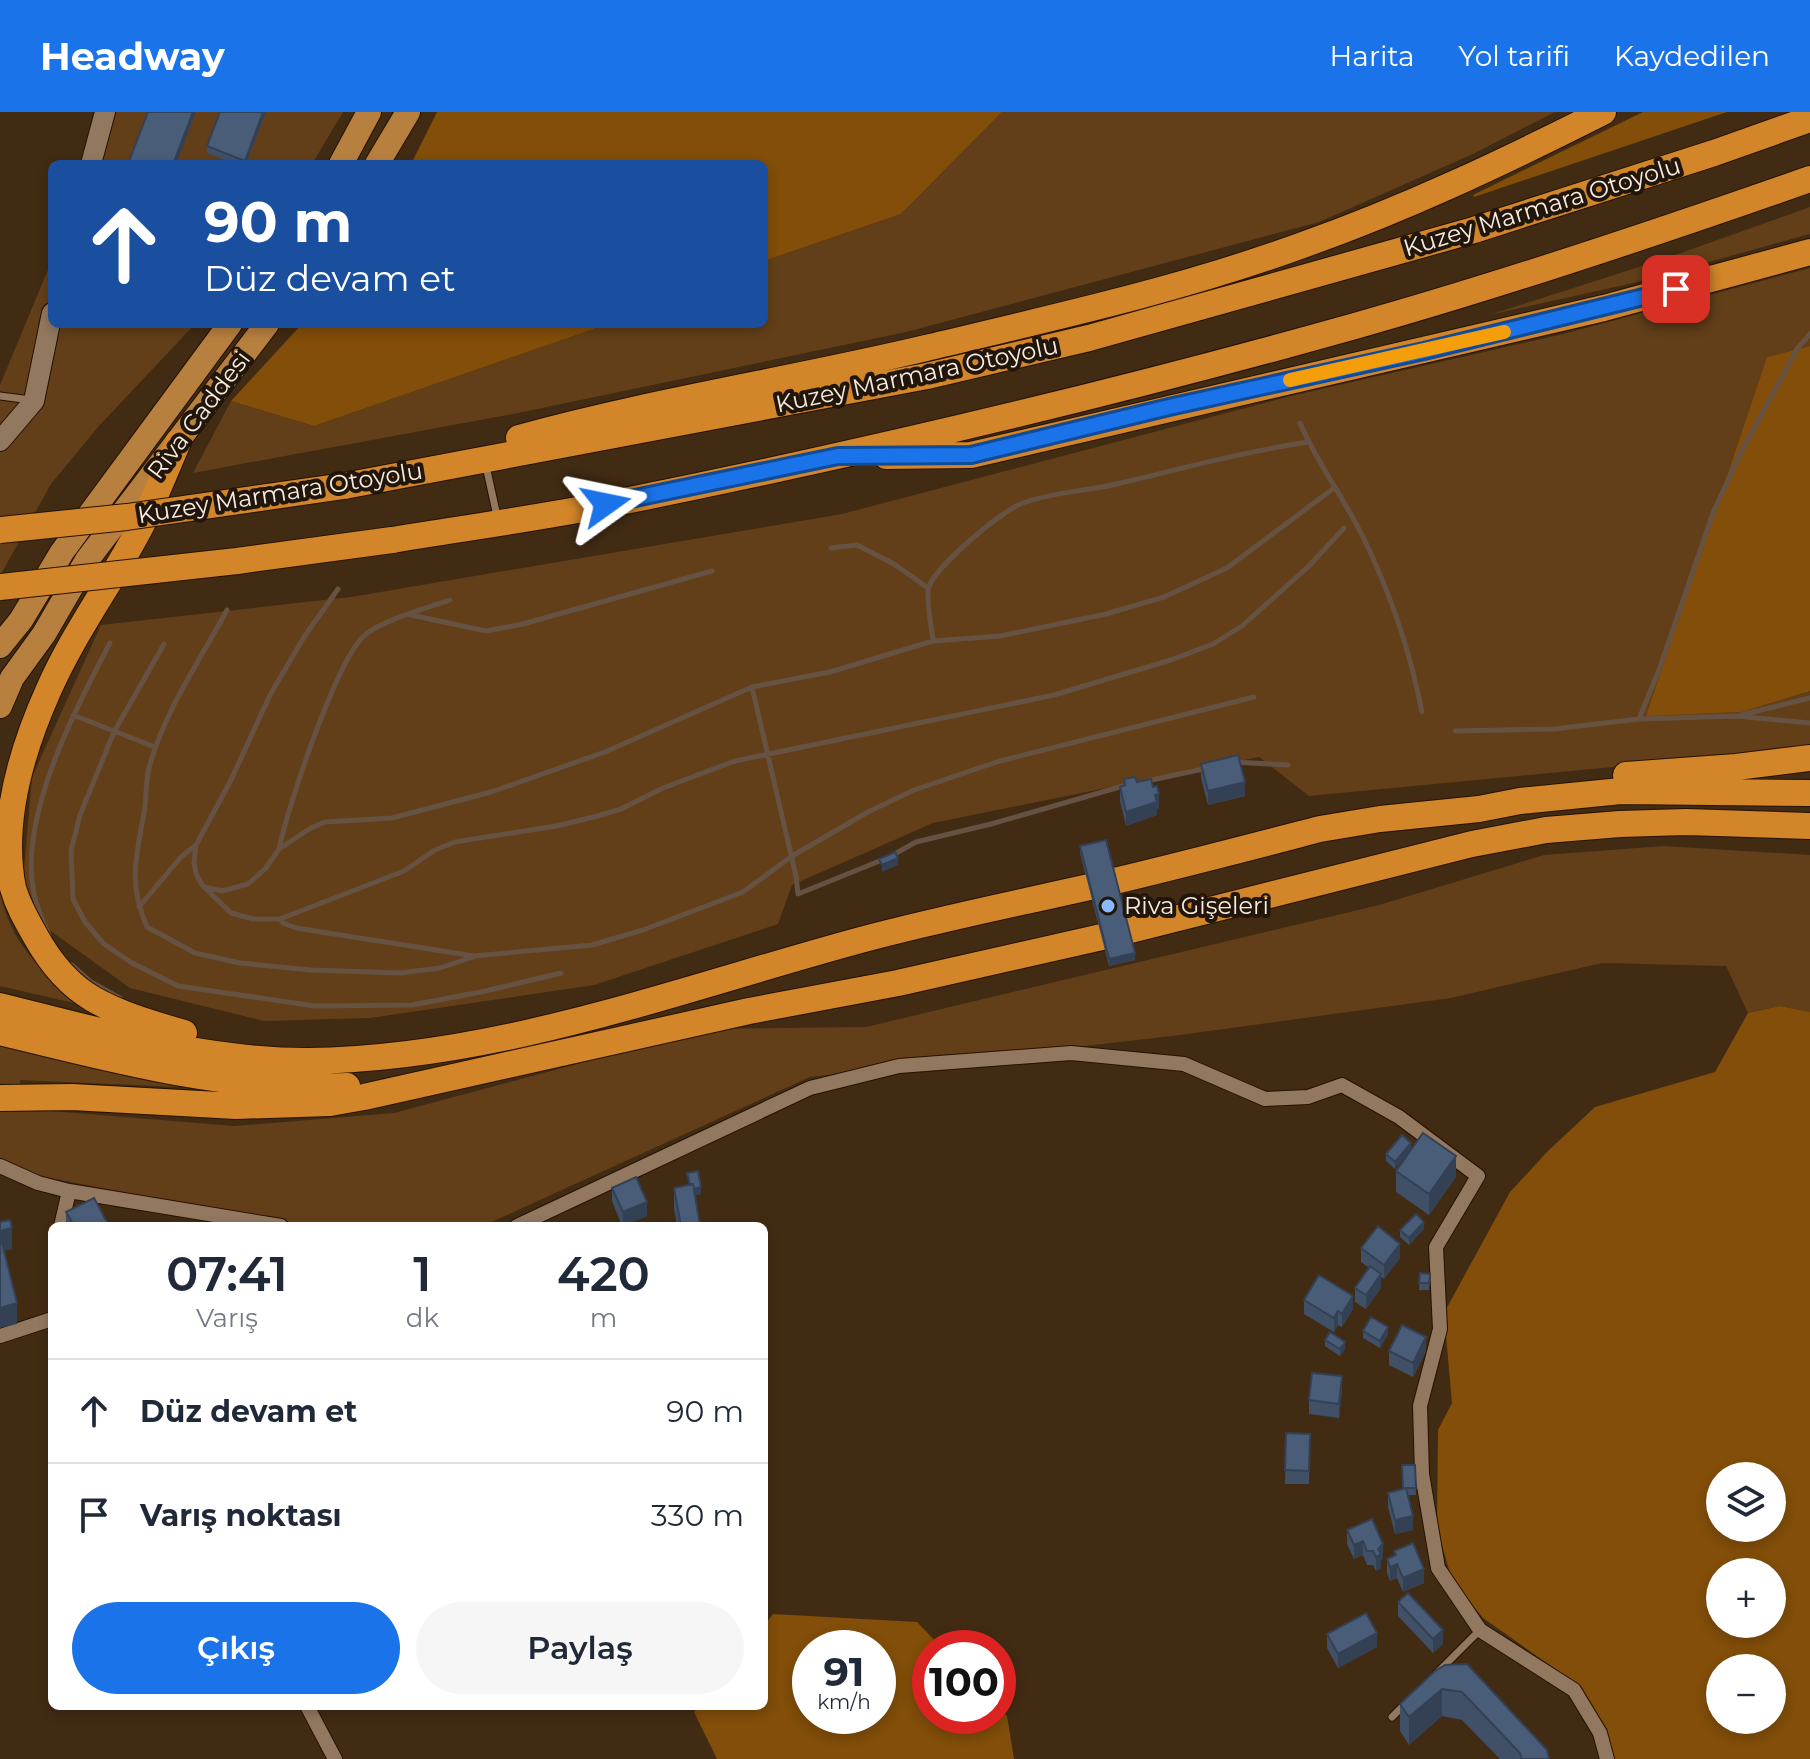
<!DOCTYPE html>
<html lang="tr">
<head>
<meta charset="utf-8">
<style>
	:root { --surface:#fff; --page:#f6f6f7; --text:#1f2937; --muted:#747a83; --line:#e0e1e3; --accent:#1a73e8 }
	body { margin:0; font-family:Montserrat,sans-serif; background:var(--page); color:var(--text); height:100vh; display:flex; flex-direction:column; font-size:30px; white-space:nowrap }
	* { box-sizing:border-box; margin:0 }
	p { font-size:26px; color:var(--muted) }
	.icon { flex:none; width:44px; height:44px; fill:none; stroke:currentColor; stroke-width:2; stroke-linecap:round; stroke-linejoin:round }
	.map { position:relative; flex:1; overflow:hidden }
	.details { position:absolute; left:48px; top:1110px; width:720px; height:488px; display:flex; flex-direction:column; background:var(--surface); border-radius:12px; box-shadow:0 4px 12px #0003 }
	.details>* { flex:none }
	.guide { position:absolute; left:48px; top:48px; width:720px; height:168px; border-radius:12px; box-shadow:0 4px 12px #0003; background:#1a4fa0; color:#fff; overflow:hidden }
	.fabs { position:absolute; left:1706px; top:1350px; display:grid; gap:16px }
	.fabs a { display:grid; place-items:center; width:80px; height:80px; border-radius:50%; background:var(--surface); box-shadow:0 4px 12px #0003; font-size:40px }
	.speed { position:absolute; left:792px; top:1518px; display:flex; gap:16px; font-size:40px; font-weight:700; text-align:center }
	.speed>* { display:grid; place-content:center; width:104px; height:104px; border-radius:50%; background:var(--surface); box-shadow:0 4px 12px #0003; line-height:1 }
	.speed small { font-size:20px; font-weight:400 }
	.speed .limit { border:12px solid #d22; background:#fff; color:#111 }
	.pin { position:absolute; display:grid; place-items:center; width:68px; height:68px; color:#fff; margin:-34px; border-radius:16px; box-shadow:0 4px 12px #0006 }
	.me { position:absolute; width:88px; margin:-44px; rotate:78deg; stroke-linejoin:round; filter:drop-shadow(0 0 6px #0008) }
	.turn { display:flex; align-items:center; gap:28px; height:168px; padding:0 24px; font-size:36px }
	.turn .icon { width:104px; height:104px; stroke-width:2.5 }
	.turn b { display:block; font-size:56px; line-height:68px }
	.eta { display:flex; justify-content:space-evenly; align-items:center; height:136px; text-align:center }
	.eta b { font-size:48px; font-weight:600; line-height:56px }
	.action { display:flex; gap:16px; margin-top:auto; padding:16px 24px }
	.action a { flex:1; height:92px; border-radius:48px; background:var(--accent); color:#fff; font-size:32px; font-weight:600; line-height:92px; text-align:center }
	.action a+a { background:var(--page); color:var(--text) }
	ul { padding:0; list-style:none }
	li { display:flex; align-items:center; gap:24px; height:104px; padding:0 24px; border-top:2px solid var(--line) }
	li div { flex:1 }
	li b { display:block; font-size:30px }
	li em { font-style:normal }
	header { display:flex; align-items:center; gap:48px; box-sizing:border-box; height:112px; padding:0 40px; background:var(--accent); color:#fff }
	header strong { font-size:38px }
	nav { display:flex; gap:44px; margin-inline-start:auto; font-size:28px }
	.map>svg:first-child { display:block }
</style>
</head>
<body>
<header>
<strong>Headway</strong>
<nav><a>Harita</a><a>Yol tarifi</a><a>Kaydedilen</a></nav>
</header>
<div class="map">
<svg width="1810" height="1647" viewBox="0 0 1810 1647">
	<rect width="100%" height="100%" fill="#412b13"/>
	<path fill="#623f18" d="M105,0H343L312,52H87Z
		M1002,0H1555L1473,42L1319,110L906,220L518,301L193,361L231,289L314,314L608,212H764V149L901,102Z
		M1810,95V122L1633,171L1489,203L1661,148Z
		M52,148V212H195L98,315L51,372L0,464V273Z
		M1810,156V234L1767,245L1647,603L1742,600L1810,579V636L1309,684L1259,645L933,711L792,773L778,812L594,873L370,906L264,909L130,876L48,817L23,769L32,665L101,513L351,485L842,402L1295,283L1563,222Z
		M1664,734L1810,743V900L1780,894L1748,901L1726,854L1602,851L1451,886L1172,924L810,965L483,1114H294L0,1056V999L15,996L234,1014L394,1001L708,917L866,915L1379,793L1544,743Z
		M0,780C13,842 50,867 100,897L0,874Z
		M0,929L226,977L20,968V974L0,975Z"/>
	<path fill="#824e09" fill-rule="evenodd" d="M437,0H1002L901,102L764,149V52H411Z
		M1643,0H1727L1474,85L1473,83Z
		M302,212H608L314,314L231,289Z
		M1810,234V579L1742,600L1646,604L1767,245Z
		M1780,894L1810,900V1647H1611L1578,1573L1483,1506L1452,1468L1437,1416L1438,1318L1452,1291L1444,1201L1510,1080L1548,1039L1595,995L1715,960L1748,901ZM1720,1364H1772V1416H1720ZM1720,1460H1772V1512H1720ZM1720,1556H1772V1608H1720Z
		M773,1502L917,1510L942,1536H930V1604H998V1594L1007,1604L1014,1647H717L694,1600L699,1594H764V1513ZM810,1536H878V1604H810Z"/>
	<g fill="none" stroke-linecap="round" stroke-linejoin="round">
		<path stroke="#665242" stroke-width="5" d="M1300,311C1317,351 1344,386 1363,425C1390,480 1410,539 1422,600
			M831,436L857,433L894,452L928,476
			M338,477L304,525L270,583L231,668L196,733L194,750L196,762L203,774L231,801L253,807H280L404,759L435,738L455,730L556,714L594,705L621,697L663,676L735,649L1054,583L1171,548L1213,532L1242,514L1309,454L1344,416
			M227,498C200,548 166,597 150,652C145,668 147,685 144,701C136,746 128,771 147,815L195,841L240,851L310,858L400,861L440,856L473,845
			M411,503L486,519L523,512L712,459
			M933,529C932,517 925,485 929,475C936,454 1002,398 1023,391C1049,381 1084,379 1112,373C1177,358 1242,340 1308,330
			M164,532L114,620L80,703L71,739L73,787L85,810L104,832L132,851L178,874L315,894L412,893L481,880L561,861
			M752,575L796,764L798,782L882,748
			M73,603L155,635
			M1741,603L1810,586
			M1639,607L1659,558L1713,401L1740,342L1797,237L1810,222
			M1455,619L1554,617L1639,607L1736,604L1810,611
			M1233,650L1288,653
			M1147,669L1208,656
			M279,737C287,697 337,546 365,523C383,508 427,496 450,488
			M891,744L916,730L991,712L1130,672
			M205,775L222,779L248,772L265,757L279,737L311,716L325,710L392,706L491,680L605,640L752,575L830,560L933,529L1000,524L1106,502L1164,485L1227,456L1334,376
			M139,795L181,745L196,733
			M280,807L283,811L296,816L474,844L592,833L643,818L743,780L792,744L868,700L914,678L1000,649L1254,585
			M49,823C43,810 37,797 34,782C18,706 75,597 110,531
			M72,853L91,870L120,886"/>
		<g stroke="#271200" stroke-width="9">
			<path id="lane" d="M0,284L31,288
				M486,354L497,404
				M1436,1562L1480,1518
				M1392,1605L1404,1593"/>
		</g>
		<g stroke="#271200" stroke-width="16">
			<path id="street" d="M0,1054L38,1071L69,1079L281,1114
				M61,1114L69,1079
				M517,1114L810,976L899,954L1071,941L1184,952L1265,987L1308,985L1342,973L1399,1005L1478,1064L1436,1135L1440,1217L1420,1294L1422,1362L1438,1456L1480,1518L1574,1578L1600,1621L1607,1647
				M0,1224L52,1207
				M307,1594L335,1647"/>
		</g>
		<g stroke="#271200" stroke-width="22">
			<path id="secondary" d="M91,52L105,0
				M0,329L34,289L52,201"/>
		</g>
		<g stroke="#271200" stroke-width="26">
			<path id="primary" d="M341,52L369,0
				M377,52L408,0
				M0,534L21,508L62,440L230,212
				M0,594L12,566L44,522L87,448L267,212"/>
		</g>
		<g stroke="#271200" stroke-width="28">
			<path id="highway" d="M519,326C653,289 791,268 926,236C1051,206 1179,178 1300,134C1405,97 1504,50 1603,0
				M178,330C167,356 156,383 144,408C115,466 75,518 49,577C22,637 0,711 13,776C18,794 27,809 36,825C50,850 69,873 93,887C121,903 153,912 184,921
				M886,344L971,343L1604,196L1810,140
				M344,374L927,264L1089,226L1474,118L1714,41L1810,7
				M392,428C465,416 538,406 610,392C860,342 1109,283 1355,214C1508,171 1659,120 1810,67
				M1626,663L1736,655L1810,646
				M0,894C100,919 203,949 307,949C496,947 677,878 857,829C938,807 1020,791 1102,772C1175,755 1247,736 1320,717L1380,707L1479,697L1520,689L1621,679L1810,681
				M0,920C114,948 229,979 347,974
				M0,986L72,985L236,994L330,991L364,985L749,899L898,871L1115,822L1472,732L1546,718L1620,712L1686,710L1810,714"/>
		</g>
		<use href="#lane" stroke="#92785f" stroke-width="7"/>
		<use href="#street" stroke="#92785f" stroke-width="14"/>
		<use href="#secondary" stroke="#92785f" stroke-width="20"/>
		<use href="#primary" stroke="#b8803f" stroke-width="24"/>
		<use href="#highway" stroke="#d28529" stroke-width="26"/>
		<g stroke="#271200" stroke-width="28" stroke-linecap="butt">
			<path id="highway-bridge" d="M0,418L127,405L344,374
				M0,475L237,449L392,428"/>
		</g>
		<use href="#highway-bridge" stroke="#d28529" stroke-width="26"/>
	</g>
	<path fill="#405067" d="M266,0L246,52H235L207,41V34Z
		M1201,652L1245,684L1208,693L1201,666Z
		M1124,667L1137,670L1159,696L1157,697V703L1126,714L1120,689V675L1124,674Z
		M1080,734L1135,848L1109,854L1080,741Z
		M1411,1031L1395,1057L1386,1049V1042Z
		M1396,1059L1456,1065L1429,1103L1396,1080Z
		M687,1061L701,1082L695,1083L700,1114H677L674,1096V1076L689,1073Z
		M612,1076L647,1104L622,1114L612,1089Z
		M66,1100L109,1114H66Z
		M1424,1117L1409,1133L1400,1125V1118Z
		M1361,1136L1400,1146L1384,1167L1381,1165V1176L1366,1197L1355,1190V1176L1369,1156L1361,1150Z
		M1420,1161L1430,1162L1429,1178H1419Z
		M1304,1188L1353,1197L1342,1215L1338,1213L1334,1220L1304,1202Z
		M1363,1219L1388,1222L1380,1236L1363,1226Z
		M1325,1228L1345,1237L1340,1244L1325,1234Z
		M1389,1239H1426L1413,1265L1389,1253Z
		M1342,1278L1339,1306L1309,1302V1288Z
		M1286,1321L1310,1322L1309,1372H1285Z
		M1415,1353L1416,1383H1408L1413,1418L1395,1422L1388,1395V1381L1403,1377Z
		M1347,1418L1383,1446L1381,1448V1456L1376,1459L1373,1453H1367L1363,1443L1354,1447L1347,1432Z
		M1394,1439L1424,1471L1403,1480L1397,1466L1390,1469L1387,1461V1447L1394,1444Z
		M1398,1490L1443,1532L1433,1541L1398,1504Z
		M1327,1522L1377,1535L1338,1556L1327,1536Z
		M1435,1559L1549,1647H1500L1462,1608L1442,1604L1409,1633L1400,1619V1592Z"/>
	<path fill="#344154" d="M193,0H196L176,52H173Z
		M263,0H266L246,52H245V49Z
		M1245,670V684L1208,693V679Z
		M1159,682V696L1157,697V703L1126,714V700Z
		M898,746V753L882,760V753Z
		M1135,841V848L1109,854V847Z
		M1411,1031V1038L1395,1057V1050Z
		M1456,1044V1065L1429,1103V1082Z
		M701,1075V1082L691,1084V1077Z
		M647,1090V1104L623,1114V1100Z
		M1424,1110V1117L1409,1133V1126Z
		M12,1116V1137L0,1140V1119Z
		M1400,1132V1146L1384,1167V1153Z
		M1381,1162V1176L1366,1197V1183Z
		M1353,1184V1197L1342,1215V1202Z
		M17,1191V1212L0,1216V1196Z
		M1338,1199V1213L1334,1220V1206Z
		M1388,1215V1222L1380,1236V1229Z
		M1426,1225V1239L1413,1265V1251Z
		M1345,1230V1237L1340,1244V1237Z
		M1342,1264V1278L1339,1306V1292Z
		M1413,1404V1418L1395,1422V1408Z
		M1363,1429V1443L1354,1447V1433Z
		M1383,1432V1446L1381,1448V1456L1376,1459V1445L1378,1437Z
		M1397,1452V1466L1390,1469V1455Z
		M1424,1457V1471L1403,1480V1466Z
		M1443,1518V1532L1433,1541V1527Z
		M1377,1521V1535L1338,1556V1542Z
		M1442,1577V1604L1409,1633V1605Z"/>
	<path fill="#4a5d78" stroke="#344154" stroke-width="2" d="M148,0H193L173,52H128Z
		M220,0H263L245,49L207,34Z
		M1238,643L1245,670L1208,679L1201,652Z
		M1135,665L1137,670L1151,667L1153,675L1157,674L1159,682L1155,683L1157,690L1126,700L1120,675L1125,673L1124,667Z
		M1106,728L1135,841L1109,847L1080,734Z
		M895,740L898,746L882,753L879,747Z
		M1423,1021L1456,1044L1429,1082L1396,1059Z
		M1402,1023L1411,1031L1395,1050L1386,1042Z
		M698,1059L701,1075L694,1077L693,1072L690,1073L687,1061Z
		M636,1065L647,1090L623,1100L612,1076Z
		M693,1072L700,1114H681L674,1076Z
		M94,1086L109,1114H74L66,1100Z
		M1416,1102L1424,1110L1409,1126L1400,1118Z
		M10,1108L12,1116L0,1119V1110Z
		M1378,1114L1400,1132L1384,1153L1361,1136Z
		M0,1123L17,1191L0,1196Z
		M1370,1154L1381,1162L1366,1183L1355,1176Z
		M1420,1161L1430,1162L1429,1171H1419Z
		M1319,1163L1353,1184L1342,1202L1338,1199L1334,1206L1304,1188Z
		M1371,1205L1388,1215L1380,1229L1363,1219Z
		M1402,1213L1426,1225L1413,1251L1389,1239Z
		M1330,1220L1345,1230L1340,1237L1325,1228Z
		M1312,1261L1342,1264L1339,1292L1309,1288Z
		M1286,1321L1310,1322L1309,1359L1285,1358Z
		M1402,1353H1415L1416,1376H1403Z
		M1406,1376L1413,1404L1395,1408L1388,1381Z
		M1372,1407L1383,1432L1378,1437L1381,1442L1376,1445L1373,1439H1367L1363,1429L1354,1433L1347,1418Z
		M1413,1431L1424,1457L1403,1466L1397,1452L1390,1455L1387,1447L1396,1443L1394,1439Z
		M1408,1481L1443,1518L1433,1527L1398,1490Z
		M1366,1501L1377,1521L1338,1542L1327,1522Z
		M1467,1552L1547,1638L1549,1647H1522L1520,1641L1462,1580L1442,1577L1409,1605L1400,1592L1435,1559L1445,1553Z"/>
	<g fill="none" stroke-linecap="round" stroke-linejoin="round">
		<g stroke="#114b97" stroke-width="20">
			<path id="route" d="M606,392L838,344L971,343L1169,295L1424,239L1676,177"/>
		</g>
		<use href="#route" stroke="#1a73e8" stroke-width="14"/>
		<path stroke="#f59e0b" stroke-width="14" d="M1290,268L1504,220"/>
	</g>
	<circle fill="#89bafc" stroke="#20160c" stroke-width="3" cx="1108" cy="794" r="8"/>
	<g text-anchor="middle" stroke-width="8" stroke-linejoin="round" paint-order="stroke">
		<g font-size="24" fill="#f9eadc" stroke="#20160c">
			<text transform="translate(1542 95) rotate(-17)" y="8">Kuzey Marmara Otoyolu</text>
			<text transform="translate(917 263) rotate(-12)" y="8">Kuzey Marmara Otoyolu</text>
			<text transform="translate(199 303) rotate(-53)" y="8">Riva Caddesi</text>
			<text transform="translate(280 381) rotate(-9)" y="8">Kuzey Marmara Otoyolu</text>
		</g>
		<g font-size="24" fill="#f9eadc" stroke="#20160c" text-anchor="start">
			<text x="1124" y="802">Riva Gişeleri</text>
		</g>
	</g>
</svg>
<div class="fabs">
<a><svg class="icon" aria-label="layers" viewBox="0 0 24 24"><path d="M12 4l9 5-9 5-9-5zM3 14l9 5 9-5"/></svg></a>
<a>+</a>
<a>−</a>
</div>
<div class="speed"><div>91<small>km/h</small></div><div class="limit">100</div></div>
<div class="pin" style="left:1676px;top:177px;background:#d93025"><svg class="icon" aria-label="arrive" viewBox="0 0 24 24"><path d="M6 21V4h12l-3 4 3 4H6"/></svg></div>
<svg class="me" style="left:606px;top:392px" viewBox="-20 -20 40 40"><path d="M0-17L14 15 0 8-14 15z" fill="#1a73e8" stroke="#fff" stroke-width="4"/></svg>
<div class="guide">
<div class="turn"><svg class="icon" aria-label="ahead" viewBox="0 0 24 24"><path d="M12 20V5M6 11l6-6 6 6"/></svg><div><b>90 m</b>Düz devam et</div></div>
</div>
<section class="details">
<div class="eta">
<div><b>07:41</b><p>Varış</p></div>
<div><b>1</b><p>dk</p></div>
<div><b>420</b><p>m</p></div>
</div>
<ul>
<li><svg class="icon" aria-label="ahead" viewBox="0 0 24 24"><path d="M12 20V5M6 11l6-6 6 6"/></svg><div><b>Düz devam et</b></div><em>90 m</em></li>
<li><svg class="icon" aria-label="arrive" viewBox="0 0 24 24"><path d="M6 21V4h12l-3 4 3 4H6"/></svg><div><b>Varış noktası</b></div><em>330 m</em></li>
</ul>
<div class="action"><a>Çıkış</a><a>Paylaş</a></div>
</section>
</div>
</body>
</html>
